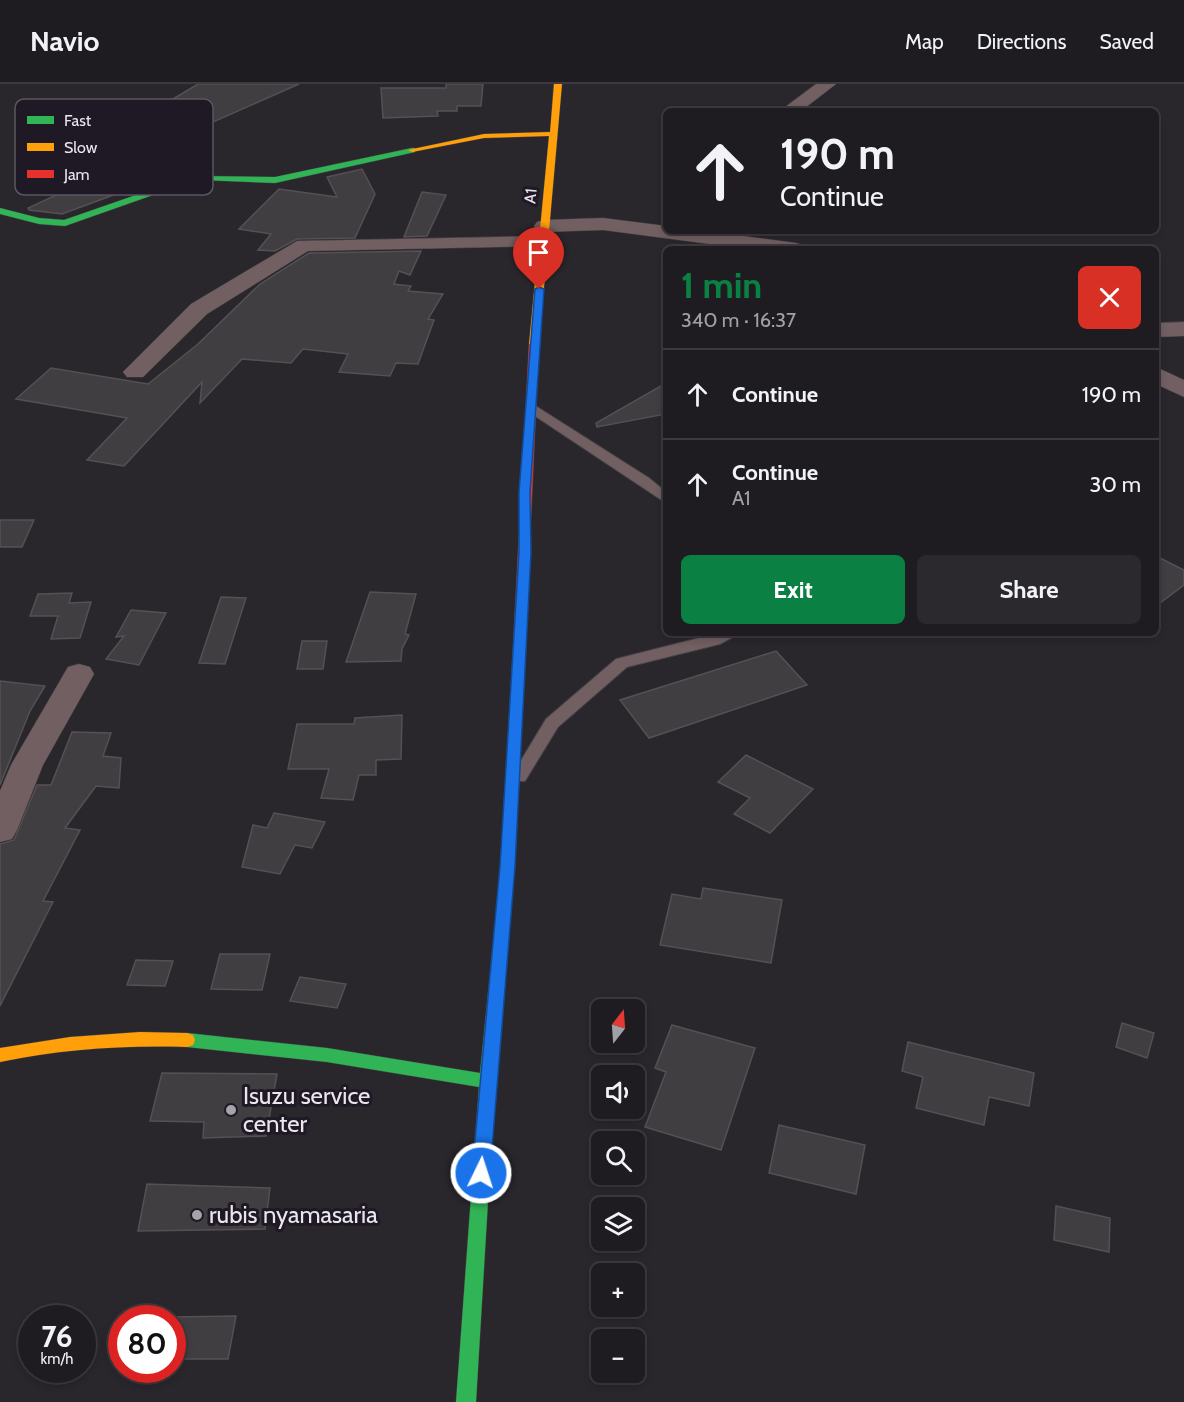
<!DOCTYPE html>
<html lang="en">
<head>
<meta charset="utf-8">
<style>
	:root { --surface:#1f1c21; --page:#2c292e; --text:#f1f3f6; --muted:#a1a1a5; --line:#3c3a3f; --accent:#0b8043 }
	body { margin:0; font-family:Cabin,sans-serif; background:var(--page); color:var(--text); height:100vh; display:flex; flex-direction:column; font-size:22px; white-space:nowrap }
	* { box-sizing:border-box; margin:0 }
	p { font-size:20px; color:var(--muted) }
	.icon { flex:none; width:33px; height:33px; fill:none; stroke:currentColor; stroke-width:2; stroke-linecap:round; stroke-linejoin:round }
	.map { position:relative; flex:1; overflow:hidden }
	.drawer { position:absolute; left:663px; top:162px; width:496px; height:390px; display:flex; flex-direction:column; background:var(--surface); border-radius:9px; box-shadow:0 3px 9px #0003,0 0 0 2px var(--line) }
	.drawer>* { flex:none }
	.hud { position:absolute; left:663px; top:24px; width:496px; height:126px; border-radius:9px; box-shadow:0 3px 9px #0003,0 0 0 2px var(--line); background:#1f1c21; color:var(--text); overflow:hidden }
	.needle { width:39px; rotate:17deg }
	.fabs { position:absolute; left:591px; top:915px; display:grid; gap:12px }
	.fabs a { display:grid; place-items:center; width:54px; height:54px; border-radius:9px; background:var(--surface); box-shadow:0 3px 9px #0003,0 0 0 2px var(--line); font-size:30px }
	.speed { position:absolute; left:18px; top:1221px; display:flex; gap:12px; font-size:30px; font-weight:700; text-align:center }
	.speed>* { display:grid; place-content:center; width:78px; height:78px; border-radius:50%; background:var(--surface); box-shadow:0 3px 9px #0003,0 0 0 2px var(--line); line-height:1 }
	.speed small { font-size:15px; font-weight:400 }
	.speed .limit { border:9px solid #d22; background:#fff; color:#111 }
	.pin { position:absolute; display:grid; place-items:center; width:51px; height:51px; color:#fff; margin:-62px -26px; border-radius:50% 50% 50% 0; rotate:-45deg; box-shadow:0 0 6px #0007 }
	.pin .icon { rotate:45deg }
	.me { position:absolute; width:66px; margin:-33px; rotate:4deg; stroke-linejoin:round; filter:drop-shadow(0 0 4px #0008) }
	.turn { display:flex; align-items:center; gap:21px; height:126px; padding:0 18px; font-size:27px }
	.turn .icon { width:78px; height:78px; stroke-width:2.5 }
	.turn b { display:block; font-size:42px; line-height:51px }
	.round { display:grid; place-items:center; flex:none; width:63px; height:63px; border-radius:9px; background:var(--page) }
	.headline { display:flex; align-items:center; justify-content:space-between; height:102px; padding:0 18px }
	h1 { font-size:36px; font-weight:700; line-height:45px; color:var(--accent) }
	.button { display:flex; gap:12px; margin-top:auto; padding:12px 18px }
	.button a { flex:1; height:69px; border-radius:9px; background:var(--accent); color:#fff; font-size:24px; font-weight:700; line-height:69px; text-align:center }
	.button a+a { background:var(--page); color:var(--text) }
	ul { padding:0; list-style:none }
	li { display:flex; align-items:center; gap:18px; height:90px; padding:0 18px; border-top:2px solid var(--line) }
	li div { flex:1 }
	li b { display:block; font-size:22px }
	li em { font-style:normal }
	header { display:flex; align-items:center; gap:36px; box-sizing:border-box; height:84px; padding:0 30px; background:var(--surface); border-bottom:2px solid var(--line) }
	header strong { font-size:28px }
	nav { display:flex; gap:33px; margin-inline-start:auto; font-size:21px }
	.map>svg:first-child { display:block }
</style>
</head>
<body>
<header>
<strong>Navio</strong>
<nav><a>Map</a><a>Directions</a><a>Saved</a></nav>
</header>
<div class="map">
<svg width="1184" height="1318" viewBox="0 0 1184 1318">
	<rect width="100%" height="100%" fill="#29262c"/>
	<path fill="#413e42" stroke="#545056" stroke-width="1.5" d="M198,0H299L170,57L136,48L183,25L163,21Z
		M446,0H483L481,22H457V27H437L438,32L383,34L381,4H446Z
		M362,85L375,110L355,154L297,155L275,167L258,166L271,150L239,145L279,105L337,113L327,93Z
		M103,89L127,106L62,130L29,126L28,124Z
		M422,108L446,111L427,152L404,153Z
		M421,167L410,191L399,187L394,200L411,202L408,207L443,210L428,235L434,236L418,280L396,279L390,292L339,288L348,270L303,265L291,279L242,275L200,319L202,298L124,382L87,376L127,334L16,315L51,284L148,300L198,260L260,200L309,169Z
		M666,299V330L597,343L596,339Z
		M0,436H34L22,463H0Z
		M1156,472L1184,486V501L1156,522Z
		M370,508L416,510L405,550L409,551L402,565L401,577L346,578Z
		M72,509L69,519L91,518L80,554L51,555L58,532H30L38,510Z
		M221,513L246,514L225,580L199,579Z
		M131,526L166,529L139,581L106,575L124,552L116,553Z
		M302,557H327L323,585H297Z
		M776,567L807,601L649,654L620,616Z
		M0,597L45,602L30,627L0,701Z
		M402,631L401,675L376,676V691H359L353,716L321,714L329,685H288L297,640H354L355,634Z
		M72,648L111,649L103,672L121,674L119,704L96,702L65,744L80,746L43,817L53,818L0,922V760L14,756L37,701H51Z
		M746,671L813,705L770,749L734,730L750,714L718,698Z
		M274,729L325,738L312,764L295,761L280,790L242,783L253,741L267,744Z
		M703,804L782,816L771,879L660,861L672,810L701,815Z
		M220,870H270L262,906L211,905Z
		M136,876L173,877L165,902L127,901Z
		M300,893L346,900L337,924L290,917Z
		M1122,939L1154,949L1147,974L1116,963Z
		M672,941L755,964L721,1066L645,1043L666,988L655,984Z
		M908,958L1034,989L1029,1022L989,1013L984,1041L916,1024L923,993L902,987Z
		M162,989L277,990L266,1052L203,1054L204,1038L150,1037Z
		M779,1041L865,1061L856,1110L769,1089Z
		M147,1100L270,1104L265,1145L138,1147Z
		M1056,1122L1110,1134L1109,1168L1054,1156Z
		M236,1232L228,1275H172V1233Z"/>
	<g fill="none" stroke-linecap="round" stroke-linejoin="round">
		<g stroke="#444246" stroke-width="2">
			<path id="lane" d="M531,319L649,394L666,408V419L526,326V320Z
				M719,549H740L720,560L627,583L558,643L525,697H513L511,693L546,635L616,575Z"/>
		</g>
		<g stroke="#444246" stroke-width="1">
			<path id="street" d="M816,0H836L801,27H780Z
				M603,134L666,142V147H705L796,159L803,161L806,165H748L603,146L544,148L537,146L534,142L537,138L544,136Z
				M543,152L550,154L553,158L550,162L308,167L207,230L143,293H127L123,288L191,220L297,157Z
				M1184,238V252L1156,253V239Z
				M1156,283L1184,296V313L1156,300Z
				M79,580L90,583L94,590L43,681L17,746L12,755L0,758V707L11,681L68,583Z"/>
		</g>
		<g stroke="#444246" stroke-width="1">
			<path id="fast" d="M412,64H415V68L275,99L201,96L187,99L65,142L39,140L0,130V124L39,134L64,136L185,94L201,92L275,93Z
				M519,560L525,564L515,782L495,1000L476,1318H456L479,1003L327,978L187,963L181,961L179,956L181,951L187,949L327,964L480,989L501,782L513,564Z"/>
		</g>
		<g stroke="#444246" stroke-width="1">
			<path id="slow" d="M554,0H562L539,260L534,263L529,260L549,52L484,54L412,68L408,66L484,50L550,48Z
				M140,948L187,949L193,951L195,956L193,961L187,963C124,961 62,965 0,978V964L70,953Z"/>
		</g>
		<g stroke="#444246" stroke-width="1">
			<path id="jam" d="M534,257L539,260L525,564L519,568L513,564L529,260Z"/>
		</g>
		<use href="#lane" fill="#715f61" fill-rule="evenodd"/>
		<use href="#street" fill="#715f61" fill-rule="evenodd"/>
		<use href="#fast" fill="#30b455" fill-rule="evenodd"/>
		<use href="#slow" fill="#ff9f0a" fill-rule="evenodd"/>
		<use href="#jam" fill="#e5322d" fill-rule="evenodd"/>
	</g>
	<path fill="#1a73e8" stroke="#114b97" stroke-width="1.5" d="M539,203L544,205L530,408L531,468L515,782L490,1089L487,1094L481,1097L475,1094L472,1089L500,782L519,468V408L535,205Z"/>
	<g fill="#a6a3aa" stroke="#1f1925" stroke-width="2">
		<circle cx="231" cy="1026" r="6"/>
		<circle cx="197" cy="1131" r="6"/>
	</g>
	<g text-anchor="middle" stroke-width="6" stroke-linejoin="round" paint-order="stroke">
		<g font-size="16" fill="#eae6ee" stroke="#1f1925">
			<text transform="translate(530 112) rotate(-85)" y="6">A1</text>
		</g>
		<g font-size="24" fill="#eae6ee" stroke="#1f1925" text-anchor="start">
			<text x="243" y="1020">Isuzu service<tspan x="243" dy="28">center</tspan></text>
			<text x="209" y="1139">rubis nyamasaria</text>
		</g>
	</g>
	<rect x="15" y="15" width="198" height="96" rx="9" fill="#1f1925" stroke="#5c5661" stroke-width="1.5"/>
	<rect x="27" y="32" width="27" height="8" fill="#30b455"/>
	<rect x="27" y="59" width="27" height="8" fill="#ff9f0a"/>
	<rect x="27" y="86" width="27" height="8" fill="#e5322d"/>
	<g font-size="16" fill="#eae6ee">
		<text x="64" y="42">Fast</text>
		<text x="64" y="69">Slow</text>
		<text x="64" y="96">Jam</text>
	</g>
</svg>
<div class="fabs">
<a><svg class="needle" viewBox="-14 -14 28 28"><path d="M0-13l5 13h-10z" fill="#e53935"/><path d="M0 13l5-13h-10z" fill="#a1a1a5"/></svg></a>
<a><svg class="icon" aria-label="sound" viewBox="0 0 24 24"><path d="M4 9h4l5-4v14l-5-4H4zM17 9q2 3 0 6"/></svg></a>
<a><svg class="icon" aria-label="search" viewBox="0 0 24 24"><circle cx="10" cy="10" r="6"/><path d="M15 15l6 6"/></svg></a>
<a><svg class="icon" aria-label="layers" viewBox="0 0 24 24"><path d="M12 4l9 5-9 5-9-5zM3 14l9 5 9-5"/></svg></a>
<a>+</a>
<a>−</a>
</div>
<div class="speed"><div>76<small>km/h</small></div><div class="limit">80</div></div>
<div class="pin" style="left:539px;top:205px;background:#d93025"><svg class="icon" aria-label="arrive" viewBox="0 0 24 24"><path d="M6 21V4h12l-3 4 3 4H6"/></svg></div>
<svg class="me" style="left:481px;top:1089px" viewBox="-20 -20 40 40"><circle r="17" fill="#1a73e8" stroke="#fff" stroke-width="3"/><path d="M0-11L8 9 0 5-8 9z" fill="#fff"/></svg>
<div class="hud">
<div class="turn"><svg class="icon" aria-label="ahead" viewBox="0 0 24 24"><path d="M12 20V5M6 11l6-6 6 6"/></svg><div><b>190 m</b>Continue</div></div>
</div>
<section class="drawer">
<div class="headline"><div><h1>1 min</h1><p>340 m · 16:37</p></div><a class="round" style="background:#d93025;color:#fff"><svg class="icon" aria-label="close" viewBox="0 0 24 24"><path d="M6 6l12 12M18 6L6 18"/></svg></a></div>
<ul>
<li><svg class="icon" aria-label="ahead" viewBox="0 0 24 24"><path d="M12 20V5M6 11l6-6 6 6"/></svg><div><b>Continue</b></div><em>190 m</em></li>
<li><svg class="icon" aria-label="ahead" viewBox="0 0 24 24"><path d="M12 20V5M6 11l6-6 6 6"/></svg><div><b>Continue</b><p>A1</p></div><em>30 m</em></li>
</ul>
<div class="button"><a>Exit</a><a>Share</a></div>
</section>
</div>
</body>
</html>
